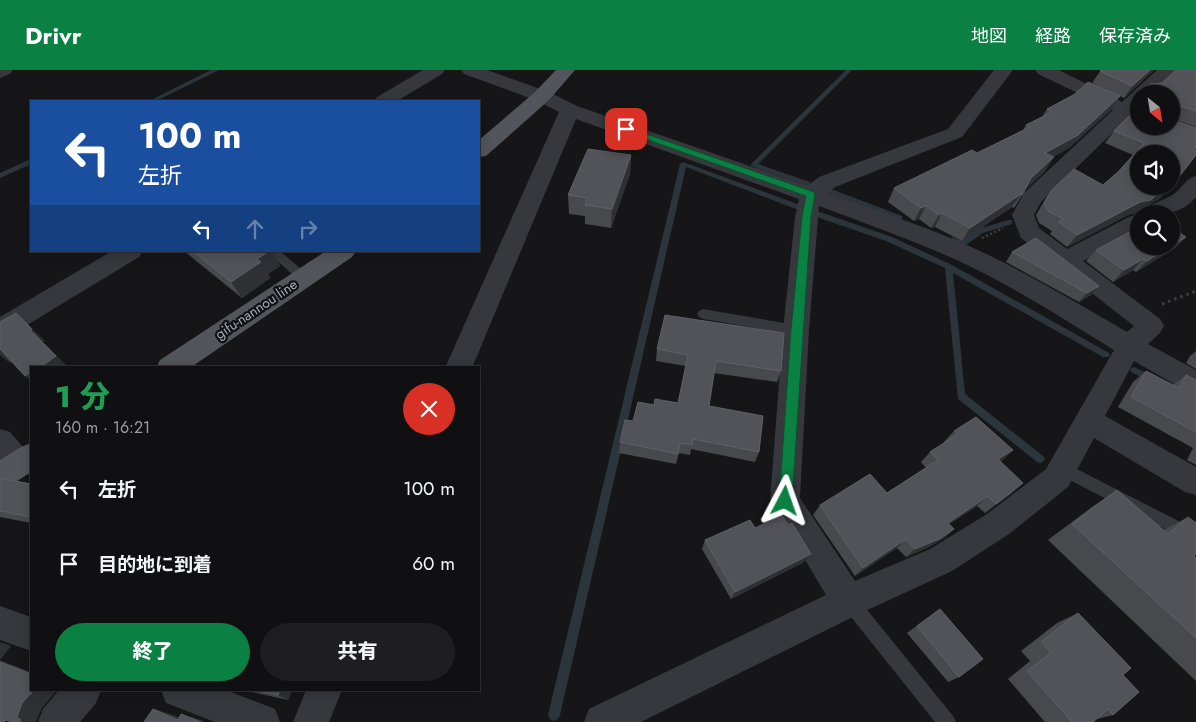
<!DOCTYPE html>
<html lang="ja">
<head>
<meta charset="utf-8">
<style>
	:root { --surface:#101012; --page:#1e1e20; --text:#f1f3f6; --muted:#9c9d9f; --line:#303032; --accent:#0b8043 }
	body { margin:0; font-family:Jost,"Noto Sans JP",sans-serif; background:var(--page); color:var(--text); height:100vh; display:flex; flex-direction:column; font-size:19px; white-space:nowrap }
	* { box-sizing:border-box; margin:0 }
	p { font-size:16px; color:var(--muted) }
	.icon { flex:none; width:28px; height:28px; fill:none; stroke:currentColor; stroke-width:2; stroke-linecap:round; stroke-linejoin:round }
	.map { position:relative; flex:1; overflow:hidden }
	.side { position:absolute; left:30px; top:296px; width:450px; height:325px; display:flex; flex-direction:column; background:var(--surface); border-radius:0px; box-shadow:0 2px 12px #0003,0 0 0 1px var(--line) }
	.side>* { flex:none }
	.guide { position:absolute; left:30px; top:30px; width:450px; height:152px; border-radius:0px; box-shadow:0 2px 12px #0003,0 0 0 1px var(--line); background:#1a4fa0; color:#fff; overflow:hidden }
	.needle { width:32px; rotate:150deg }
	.buttons { position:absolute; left:1130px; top:15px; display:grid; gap:10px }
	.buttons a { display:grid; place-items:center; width:50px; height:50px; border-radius:50%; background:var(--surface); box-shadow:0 2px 12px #0003,0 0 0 1px var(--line); font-size:25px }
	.pin { position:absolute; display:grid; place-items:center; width:42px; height:42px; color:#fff; margin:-21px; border-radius:10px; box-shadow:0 2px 8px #0006 }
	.me { position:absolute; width:55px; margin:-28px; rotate:4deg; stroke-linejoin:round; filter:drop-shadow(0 0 4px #0008) }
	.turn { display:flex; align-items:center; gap:18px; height:105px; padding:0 25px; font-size:22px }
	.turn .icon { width:65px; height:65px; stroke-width:2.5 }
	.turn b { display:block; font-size:35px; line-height:42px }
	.lanes { display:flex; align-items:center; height:48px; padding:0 25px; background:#0003; justify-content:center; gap:25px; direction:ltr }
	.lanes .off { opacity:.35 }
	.round { display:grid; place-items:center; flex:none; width:52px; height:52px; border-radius:26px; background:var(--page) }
	.headline { display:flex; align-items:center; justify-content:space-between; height:85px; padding:0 25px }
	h1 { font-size:30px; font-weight:800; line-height:38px; color:#1e9e55 }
	.button { display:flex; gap:10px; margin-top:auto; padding:10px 25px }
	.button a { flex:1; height:58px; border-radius:30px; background:var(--accent); color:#fff; font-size:20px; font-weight:800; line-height:58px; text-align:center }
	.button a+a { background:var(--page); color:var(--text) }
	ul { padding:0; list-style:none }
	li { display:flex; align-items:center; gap:15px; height:75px; padding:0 25px }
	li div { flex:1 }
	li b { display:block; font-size:19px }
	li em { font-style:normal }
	header { display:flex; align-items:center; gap:30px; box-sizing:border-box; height:70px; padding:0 25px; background:var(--accent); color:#fff }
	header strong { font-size:24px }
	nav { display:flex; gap:28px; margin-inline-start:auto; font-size:18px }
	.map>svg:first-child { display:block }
</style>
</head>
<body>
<header>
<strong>Drivr</strong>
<nav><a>地図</a><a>経路</a><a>保存済み</a></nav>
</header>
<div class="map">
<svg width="1196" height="652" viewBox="0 0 1196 652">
	<rect width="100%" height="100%" fill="#161618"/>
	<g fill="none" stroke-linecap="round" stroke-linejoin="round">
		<path fill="#2c353c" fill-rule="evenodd" d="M211,0H219L156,31H149Z
			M846,0H852L758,94L810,112V116H806L751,96V94Z
			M31,89V94L0,108V103Z
			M683,92L800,135L802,137L800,139H796L686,97L560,645L558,649L554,651L550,649L548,645L680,94Z
			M827,119H831L902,146L903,148L899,150H896L827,123Z
			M811,141H817L892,167L952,195L1109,283L1110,285L1109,287H1103L953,203L965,324L1043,386L1045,389L1043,392L1040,393L1037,392L958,329L945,198L886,171L811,145Z
			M1009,150H1012V154L983,163L963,177L950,172L949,170L953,167L962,171L977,159Z
			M1134,297L1155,307L1156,309L1155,311H1149L1131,302L1130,300L1131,298Z"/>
		<path stroke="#3d3f44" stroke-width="2.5" stroke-dasharray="2 2.5" stroke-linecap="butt" d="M982,168L1003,158"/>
		<path stroke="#3d3f44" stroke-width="3" stroke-dasharray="2.5 4" stroke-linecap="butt" d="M1162,234L1196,221"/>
		<path fill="#37383d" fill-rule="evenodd" d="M266,181H280L308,205L310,208L308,211H300Z
			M703,239L796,255L801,256L802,260L801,264L796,265L703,249L699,247L697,244L699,241Z
			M1063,392L1196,460V475L1058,404L1056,399L1058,394Z
			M849,523L855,525L953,646L956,652H935L843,537L841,531L843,525Z"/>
		<path fill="#37383d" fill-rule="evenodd" d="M0,0H13L10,4L0,8Z
			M423,0H445L442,4L397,31H374L377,27Z
			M461,0H487L549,22L577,36L807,116L819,107L948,59L994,0H1013L962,67L835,117L827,123C878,141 931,158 980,181C1031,205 1079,234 1127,262L1134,256L1021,168L1012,145L1024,123L1113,40L1038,4L1035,0H1059L1122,32L1157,0H1177L1152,24H1139V37L1041,132L1034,145L1039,158L1067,179L1131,146L1141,144H1139V161L1083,191L1160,249L1164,256L1160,263L1148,274L1196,300V324L1186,321L1134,291L1105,346L1196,397V425L1185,422L1094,368L1068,417L1009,464L952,501L861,543L641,652H584L589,639L826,525L770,431L783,260L795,147L799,129L576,49L472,298H445L559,42L535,30L464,4ZM819,136C867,154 915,171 961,192C1014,217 1064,249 1114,280L1046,399L987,444L930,479L855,511L800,428L809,260Z
			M1196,106V127C1181,145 1164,144 1142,144C1149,132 1165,131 1175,123C1183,117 1185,109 1196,106Z
			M112,181H143L139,187L9,266L0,269V247Z
			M0,359L10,362L30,385V403L20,407L10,403L0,392Z
			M0,536L31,547V581L0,570Z
			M59,620H101L96,633L80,652H38L43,639Z
			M161,620H226L275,639L280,652H215L166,633Z
			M306,620H342L329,652H293Z"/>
		<path fill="#53555c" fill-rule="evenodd" d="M556,0H575L549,30L486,86L479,87V70L535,22Z
			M326,181H356L352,187L190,298H156L160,290Z
			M31,373V402L11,415L0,419V390L21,377Z"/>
	</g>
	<path fill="#47494d" d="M1101,0H1154L1124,28L1092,13Z
		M1196,0V57L1173,49L1161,128L1148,135L1141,142L1130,144L1067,177L1050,164L1052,161L1039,153L1036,145L1043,133L1051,121L1103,115L1119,101L1133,85L1105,73L1114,61L1139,56L1171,24H1142L1150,14L1162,13Z
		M1120,26L1111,40L1069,78L1053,87L1045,101L1026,119L1014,138L1012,137L962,171L935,157L931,158L919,149L914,151L888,132L894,118L977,83L1023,60L1026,55L1042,47L1047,39Z
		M631,85L630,104L611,158L585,154V146L569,144L568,125Z
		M1186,167L1175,178L1136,202L1133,200L1113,212L1086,191L1096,180Z
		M184,181H272L280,196L268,204L270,208L242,228Z
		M1012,182L1099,216L1091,225L1079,232L1006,192Z
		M657,279L781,301L777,312L714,303L709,336L759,382L755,392L691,379L690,385L679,383L676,394L619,383L620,372L633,351L654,335L678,333L686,296L656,291Z
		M1196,281V299L1186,293L1190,286Z
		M1146,301L1173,315L1186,305L1196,310V395L1187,390L1193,378L1118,337L1133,312Z
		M954,361L1000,391L1012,423L985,443L977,436L949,454L954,459L944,468L929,477L906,487L897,478L855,506L813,445L820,435L887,423L926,398L921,392L930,382L945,372H944Z
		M0,408L31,414V453L0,447Z
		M1117,420L1164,460L1188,447L1194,486L1196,488V611L1048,470L1092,437Z
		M755,458L804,492L731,529L702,479L705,470Z
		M940,539L959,607L948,612L907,563Z
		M1078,543L1123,605L1113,645L1097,649L1093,652H1045L1008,609L1030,591L1021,581L1057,553Z
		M244,620H292L288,630L247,621Z"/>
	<path fill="#2f3033" d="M1150,0H1154L1124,28L1132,16Z
		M1120,26L1111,40L1069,78L1036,96L1045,83Z
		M1181,36L1176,42H1179L1171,51V43Z
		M631,85L630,104L611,158L612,139Z
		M1054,87L1045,101L1023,122L1031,108Z
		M1172,116L1161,128L1148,135L1141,142L1130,144L1067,177L1077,165Z
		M1021,124L1012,137L962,171L970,158Z
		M926,136L919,149L914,151L921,138Z
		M942,143L935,157L931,158L939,145Z
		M1186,167L1175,178L1136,202L1147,191Z
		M269,181H272L280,196L268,204L270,208L242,228L231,212L257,189Z
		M1143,189L1133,200L1113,212L1124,200Z
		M1099,216L1091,225L1079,232L1087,223Z
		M16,243L45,271L43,272L69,298H39L30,260Z
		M0,279L14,290L10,293L0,285Z
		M31,302V311L25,306Z
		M1013,380L1002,391L988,400L998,389Z
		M1023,413L1012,423L985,443L996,434Z
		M988,426L977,436L938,462L948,453Z
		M954,459L944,468L929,477L906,487L915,479Z
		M906,469L897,478L855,506L863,498Z
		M811,484L804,492L731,529L735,522Z
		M0,572L11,576L0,590Z
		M0,590L31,602V604L0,592Z
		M34,620H57L42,638L36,651L37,652H19L17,647L22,633Z
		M280,620H292L288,630L278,625Z
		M153,639L174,645L189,652L178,650Z
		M181,644L201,650L206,652H201Z"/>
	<path fill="#525359" stroke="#5f6168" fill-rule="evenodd" d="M1101,0H1150L1132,16L1100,1Z
		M1176,0H1196V41L1181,36L1179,38V42L1171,43V24H1150V14L1162,13Z
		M1088,12L1120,26L1078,65L1045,83L1054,87L1031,108L1022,125L1021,124L970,158L942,143L939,145L926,136L921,138L894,118L972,80L977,83L1030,57L1026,55L1052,42L1047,39L1075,24Z
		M1138,37L1139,56H1171V47L1173,50L1196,58V78L1194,80L1196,81V85L1172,116L1158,123L1151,130L1140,132L1077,165L1059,152L1063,149L1048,141L1044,133L1051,121L1074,99L1103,115L1119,101L1144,73L1114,61ZM1139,84H1171V116H1139Z
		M588,79L631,85L612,139L585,135L587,128L568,125Z
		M1139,157V176H1171L1147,191L1143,189L1124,200L1096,180Z
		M1171,157L1186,167L1171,176Z
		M1036,168L1099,216L1087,223L1012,182Z
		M193,181H269L257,189L261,192L231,212Z
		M16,243L32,259L30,260L56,286L39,298H31V302L25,306L0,279V252Z
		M665,245L784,263L781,301L716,291L709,336L763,346L759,382L693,369L692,375L680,373L678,384L620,372L625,350L633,351L638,332L654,335L655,329L678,333L688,285L657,279Z
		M1146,301L1179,318L1186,305L1196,310V362L1131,327Z
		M976,347L1013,380L998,389L1023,413L996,434L988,426L948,453L954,459L939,469L915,479L906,469L863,498L820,435L870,404L887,423L938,390L930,382L958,364L954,361Z
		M0,408L31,414V447L0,441Z
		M1117,420L1168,464L1188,447L1196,453V484L1194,486L1196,488V568L1072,454Z
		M782,445L788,455L792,453L811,484L735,522L705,470L750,450L755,458Z
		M940,539L983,589L959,607L917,556Z
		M1078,543L1131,598L1123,605L1139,622L1113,645L1108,639L1093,652H1072L1027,601L1051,583L1041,572Z
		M0,592L31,604V620H34L22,633L17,647L21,650L19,652H12L6,650L4,652H0Z
		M254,620H280L278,625Z
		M153,639L178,650L181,644L201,652H144Z"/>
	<path fill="#0b8043" stroke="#07532c" d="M623,58H629L814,122L815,124L811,147L792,431L790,435L785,437L781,435L779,431L791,260L802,147L806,126L623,61Z"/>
	<g text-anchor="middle" stroke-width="4.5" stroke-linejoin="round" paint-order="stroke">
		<g font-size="14" fill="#a8adb8" stroke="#111113">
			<text transform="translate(256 239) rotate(-34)" y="5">gifu-nannou line</text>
		</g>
	</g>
</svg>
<div class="buttons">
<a><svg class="needle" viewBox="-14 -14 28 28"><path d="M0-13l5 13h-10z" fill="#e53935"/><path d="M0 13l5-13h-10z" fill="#9c9d9f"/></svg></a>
<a><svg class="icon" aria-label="sound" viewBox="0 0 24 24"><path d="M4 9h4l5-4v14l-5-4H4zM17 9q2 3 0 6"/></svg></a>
<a><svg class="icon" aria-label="search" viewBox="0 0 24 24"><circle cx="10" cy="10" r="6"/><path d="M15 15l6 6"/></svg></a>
</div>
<div class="pin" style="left:626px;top:59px;background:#d93025"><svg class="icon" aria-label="arrive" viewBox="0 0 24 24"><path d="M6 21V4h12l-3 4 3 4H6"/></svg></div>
<svg class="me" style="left:785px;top:431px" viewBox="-20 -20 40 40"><path d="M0-17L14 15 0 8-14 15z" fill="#0b8043" stroke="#fff" stroke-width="4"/></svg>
<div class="guide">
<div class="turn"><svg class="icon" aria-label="left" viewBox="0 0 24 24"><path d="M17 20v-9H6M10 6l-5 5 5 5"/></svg><div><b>100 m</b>左折</div></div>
<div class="lanes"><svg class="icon" aria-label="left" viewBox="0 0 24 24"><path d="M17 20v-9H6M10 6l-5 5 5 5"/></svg><svg class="icon off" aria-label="ahead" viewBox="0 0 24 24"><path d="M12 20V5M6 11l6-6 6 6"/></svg><svg class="icon off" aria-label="right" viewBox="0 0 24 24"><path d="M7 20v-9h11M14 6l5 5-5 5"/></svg></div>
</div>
<section class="side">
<div class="headline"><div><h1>1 分</h1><p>160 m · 16:21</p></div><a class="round" style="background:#d93025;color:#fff"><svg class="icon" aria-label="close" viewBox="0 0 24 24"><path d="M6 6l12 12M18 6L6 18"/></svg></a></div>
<ul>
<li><svg class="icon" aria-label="left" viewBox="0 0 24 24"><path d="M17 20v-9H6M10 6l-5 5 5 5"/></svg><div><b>左折</b></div><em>100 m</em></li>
<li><svg class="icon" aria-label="arrive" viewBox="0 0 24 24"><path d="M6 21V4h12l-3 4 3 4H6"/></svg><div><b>目的地に到着</b></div><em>60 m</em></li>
</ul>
<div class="button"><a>終了</a><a>共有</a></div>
</section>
</div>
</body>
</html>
